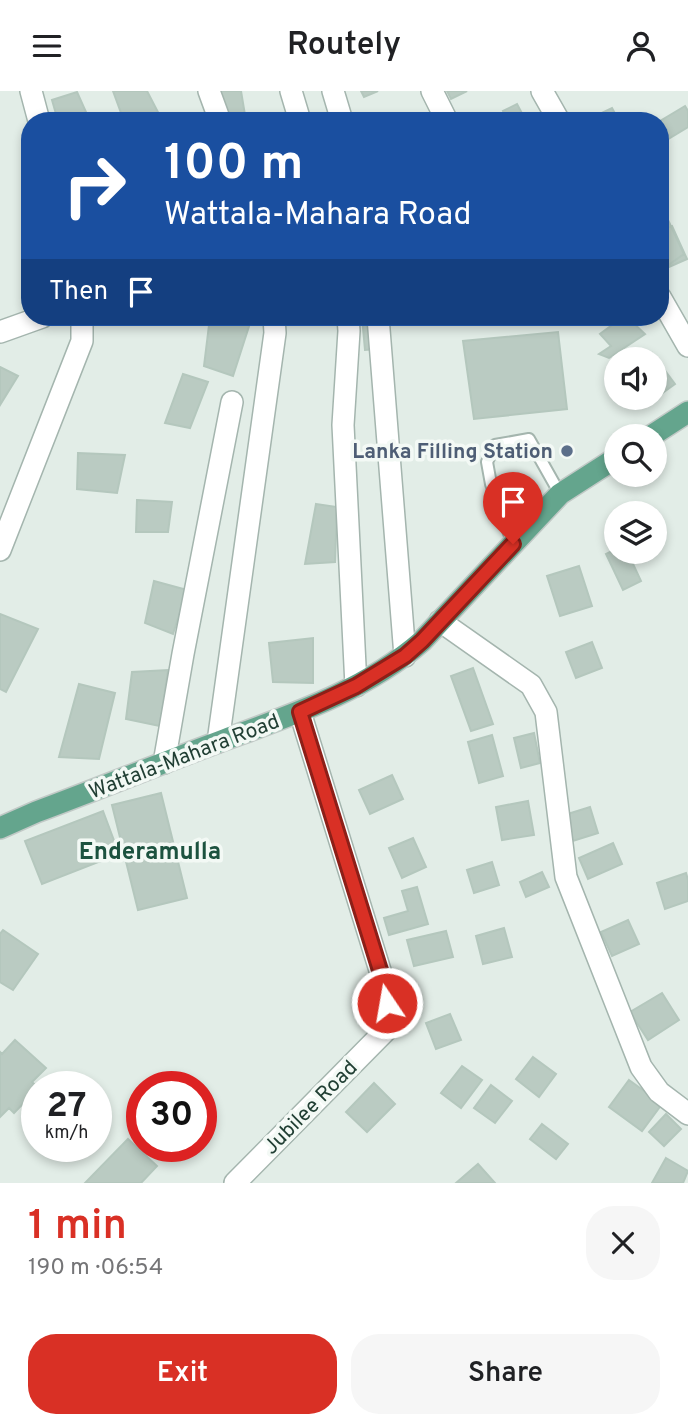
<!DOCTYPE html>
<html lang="en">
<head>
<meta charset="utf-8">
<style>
	:root { --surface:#fff; --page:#f6f6f6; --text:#202124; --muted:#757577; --accent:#d93025 }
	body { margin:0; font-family:Overpass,sans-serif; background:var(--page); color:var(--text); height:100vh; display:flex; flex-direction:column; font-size:26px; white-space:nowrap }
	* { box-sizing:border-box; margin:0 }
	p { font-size:23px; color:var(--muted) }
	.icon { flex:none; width:38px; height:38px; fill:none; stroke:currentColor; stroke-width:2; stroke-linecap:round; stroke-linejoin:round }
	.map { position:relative; height:1092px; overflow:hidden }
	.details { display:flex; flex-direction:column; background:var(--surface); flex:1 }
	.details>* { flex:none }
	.hud { position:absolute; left:21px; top:21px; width:648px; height:214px; border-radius:28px; box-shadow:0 4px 10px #0003; background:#1a4fa0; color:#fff; overflow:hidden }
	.controls { position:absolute; left:604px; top:256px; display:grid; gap:14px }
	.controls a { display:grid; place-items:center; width:63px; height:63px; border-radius:50%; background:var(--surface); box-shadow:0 4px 10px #0003; font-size:35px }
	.speed { position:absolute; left:21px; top:980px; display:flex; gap:14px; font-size:35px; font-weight:700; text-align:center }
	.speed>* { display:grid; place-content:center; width:91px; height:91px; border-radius:50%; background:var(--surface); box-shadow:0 4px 10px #0003; line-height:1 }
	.speed small { font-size:18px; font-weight:400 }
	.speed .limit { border:10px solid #d22; background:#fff; color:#111 }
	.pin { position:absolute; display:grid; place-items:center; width:60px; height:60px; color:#fff; margin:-72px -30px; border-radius:50% 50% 50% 0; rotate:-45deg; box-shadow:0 0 7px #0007 }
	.pin .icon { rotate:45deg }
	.me { position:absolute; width:77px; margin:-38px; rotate:348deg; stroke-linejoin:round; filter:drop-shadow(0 0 5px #0008) }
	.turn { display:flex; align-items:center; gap:24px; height:147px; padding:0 28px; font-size:32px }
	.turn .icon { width:91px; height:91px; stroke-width:2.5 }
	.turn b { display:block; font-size:49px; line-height:60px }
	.then { display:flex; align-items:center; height:66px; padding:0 28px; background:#0003; gap:14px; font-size:26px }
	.round { display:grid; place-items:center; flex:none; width:74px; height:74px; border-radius:28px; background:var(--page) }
	.head { display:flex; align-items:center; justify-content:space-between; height:119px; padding:0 28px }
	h1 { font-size:42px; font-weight:600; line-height:52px; color:var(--accent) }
	.action { display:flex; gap:14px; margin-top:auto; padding:14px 28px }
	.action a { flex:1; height:80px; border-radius:28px; background:var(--accent); color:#fff; font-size:28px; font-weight:600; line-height:80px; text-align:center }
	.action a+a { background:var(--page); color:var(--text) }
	header { display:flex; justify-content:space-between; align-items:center; height:91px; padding:0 28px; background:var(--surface); font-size:32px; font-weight:600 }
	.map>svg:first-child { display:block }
</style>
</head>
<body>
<header><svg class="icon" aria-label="menu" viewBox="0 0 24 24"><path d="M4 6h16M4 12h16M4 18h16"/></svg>Routely<svg class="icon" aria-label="person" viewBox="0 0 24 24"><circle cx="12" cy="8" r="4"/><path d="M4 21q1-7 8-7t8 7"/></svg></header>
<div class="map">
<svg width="688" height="1092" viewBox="0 0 688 1092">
	<rect width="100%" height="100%" fill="#e2ede7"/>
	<path fill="#bacbc2" stroke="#b4c7bd" stroke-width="2" d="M113,0H147L161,27L154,30H124Z
		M219,0H241L246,30H227Z
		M361,0H378L364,6Z
		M447,0H467L451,8Z
		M77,1L90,30H58L52,9Z
		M517,13L526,30H508L503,20Z
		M685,15L688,20V36L660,53V30Z
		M612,17L619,30H585Z
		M668,129L684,163L660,180V133Z
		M672,135L687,168L660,180V140Z
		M210,226H252L233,285L204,275Z
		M362,226H387L390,257L365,259Z
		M623,226H627L645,243L609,267L599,263L611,255L600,243Z
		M558,241L567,318L474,328L463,250Z
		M652,262L675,293L643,316L635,306H654V268H645Z
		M0,276L18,285L0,314Z
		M183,283L208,291L190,337L165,332Z
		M78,362L125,364L117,402L77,398Z
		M137,409L172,411L168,441H136Z
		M316,413L337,416L335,471L305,473Z
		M616,458V460H627L641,490L623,499L606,463Z
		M579,475L592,515L560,525L547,485Z
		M154,490L187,499L173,543L145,532Z
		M0,523L38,538L6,601L0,598Z
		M313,547V592L273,591L269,552Z
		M592,551L602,577L576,587L566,561Z
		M473,577L493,633L471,640L451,585Z
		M168,579L160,635L126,628L132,581Z
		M79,593L115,602L99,668L59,666Z
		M534,642L540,672L521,677L514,647Z
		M492,644L503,685L479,692L468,651Z
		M392,684L403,708L370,723L359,699Z
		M161,702L187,807L138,819L112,714Z
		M528,710L534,744L502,749L496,716Z
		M590,716L598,742L563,753L555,727Z
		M103,720L119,763L42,793L25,750Z
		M413,747L426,776L402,787L389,757Z
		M613,752L622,773L588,788L579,767Z
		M492,771L499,794L474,802L467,779Z
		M542,781L549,796L526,806L520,791Z
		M686,782L688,789V810L665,818L657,792Z
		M417,796L428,833L389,844L384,827L408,820L402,800Z
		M628,829L639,853L612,865L601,841Z
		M504,837L512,866L483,873L476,845Z
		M3,839L38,863L13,899L0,891V843Z
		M446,840L453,866L414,875L407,849Z
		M662,902L679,929L648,949L630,921Z
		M450,923L461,949L436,958L426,932Z
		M15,949L46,977L32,991L37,996V998L14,1022L9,1017L0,1026V961L2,963Z
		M533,966L556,983L539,1006L516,988Z
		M462,975L482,989L461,1017L441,1002Z
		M629,989L662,1013L642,1040L609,1016Z
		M374,992L395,1013L367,1041L346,1021Z
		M491,994L512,1010L495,1032L474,1017Z
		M666,1023L681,1038L664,1055L649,1041Z
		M542,1033L568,1053L556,1068L530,1048Z
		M128,1048L157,1075L141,1092H85Z
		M666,1067L688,1080L683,1092H652Z
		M478,1073L495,1092H456Z"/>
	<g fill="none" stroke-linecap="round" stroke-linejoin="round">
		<g stroke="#a4b5ae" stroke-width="14">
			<path id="lane" d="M513,453L491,393L487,371L495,354L529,348L560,403"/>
		</g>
		<g stroke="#a4b5ae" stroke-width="24">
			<path id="street" d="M31,0L39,30
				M209,0L220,30
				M291,0L300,30
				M333,0L342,30
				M432,0L447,30
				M542,0L559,30
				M660,206L688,255
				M348,226L349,240L343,334L356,595
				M378,226L405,565
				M0,241L42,226
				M0,459L82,250V226
				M440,530L531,594L546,621L566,786L641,976L659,1001L688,1023
				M218,651L275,242L274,226
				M164,672L183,563L232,311
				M235,1092L391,934L383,889L300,621"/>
		</g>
		<g stroke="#c1c9c6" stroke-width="24">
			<path id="primary" d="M651,345L688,321
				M0,737L36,721C98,698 159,673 221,650C291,624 365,600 422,550L560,403L616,367"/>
		</g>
		<use href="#lane" stroke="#fff" stroke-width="10"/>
		<use href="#street" stroke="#fff" stroke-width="21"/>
		<use href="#primary" stroke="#64a58d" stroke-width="21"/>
	</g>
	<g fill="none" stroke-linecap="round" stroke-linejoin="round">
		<g stroke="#8d1f18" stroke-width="18">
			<path id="route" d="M387,912L383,889L300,621L356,595L405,565L422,550L513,453"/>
		</g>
		<use href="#route" stroke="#d93025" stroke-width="12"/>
	</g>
	<circle fill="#5c6f8a" stroke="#f3f9f5" stroke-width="2.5" cx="567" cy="360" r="7"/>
	<g text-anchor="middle" stroke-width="7" stroke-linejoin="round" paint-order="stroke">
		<g font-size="21" font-weight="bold" fill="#4e5e75" stroke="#f3f9f5" text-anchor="end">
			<text x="553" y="367">Lanka Filling Station</text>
		</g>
		<g font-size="21" fill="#213f34" stroke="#f3f9f5">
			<text transform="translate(184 665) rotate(-21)" y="7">Wattala-Mahara Road</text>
			<text transform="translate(310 1016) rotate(-45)" y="7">Jubilee Road</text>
		</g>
		<g font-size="24" font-weight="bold" fill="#1c523f" stroke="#f3f9f5">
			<text x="150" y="768">Enderamulla</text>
		</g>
	</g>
</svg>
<div class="controls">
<a><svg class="icon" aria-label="sound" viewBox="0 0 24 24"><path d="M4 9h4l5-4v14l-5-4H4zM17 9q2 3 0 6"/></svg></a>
<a><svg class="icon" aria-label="search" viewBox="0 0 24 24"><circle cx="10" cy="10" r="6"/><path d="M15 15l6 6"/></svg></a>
<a><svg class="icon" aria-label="layers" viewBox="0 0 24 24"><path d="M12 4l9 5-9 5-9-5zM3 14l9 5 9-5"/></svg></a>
</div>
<div class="speed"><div>27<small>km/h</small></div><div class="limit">30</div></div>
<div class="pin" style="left:513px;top:453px;background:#d93025"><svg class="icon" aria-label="arrive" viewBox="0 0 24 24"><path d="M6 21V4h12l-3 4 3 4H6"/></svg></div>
<svg class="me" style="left:387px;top:912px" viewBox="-20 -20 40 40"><circle r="17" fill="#d93025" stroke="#fff" stroke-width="3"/><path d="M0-11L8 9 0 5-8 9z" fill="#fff"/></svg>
<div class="hud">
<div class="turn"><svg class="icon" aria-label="right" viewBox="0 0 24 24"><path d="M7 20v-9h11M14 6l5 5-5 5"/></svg><div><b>100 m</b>Wattala-Mahara Road</div></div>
<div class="then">Then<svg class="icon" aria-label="arrive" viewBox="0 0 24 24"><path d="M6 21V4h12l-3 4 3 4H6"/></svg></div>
</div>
</div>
<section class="details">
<div class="head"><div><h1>1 min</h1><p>190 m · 06:54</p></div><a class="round"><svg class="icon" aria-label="close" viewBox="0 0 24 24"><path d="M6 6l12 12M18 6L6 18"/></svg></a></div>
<div class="action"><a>Exit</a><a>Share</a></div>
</section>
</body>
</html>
